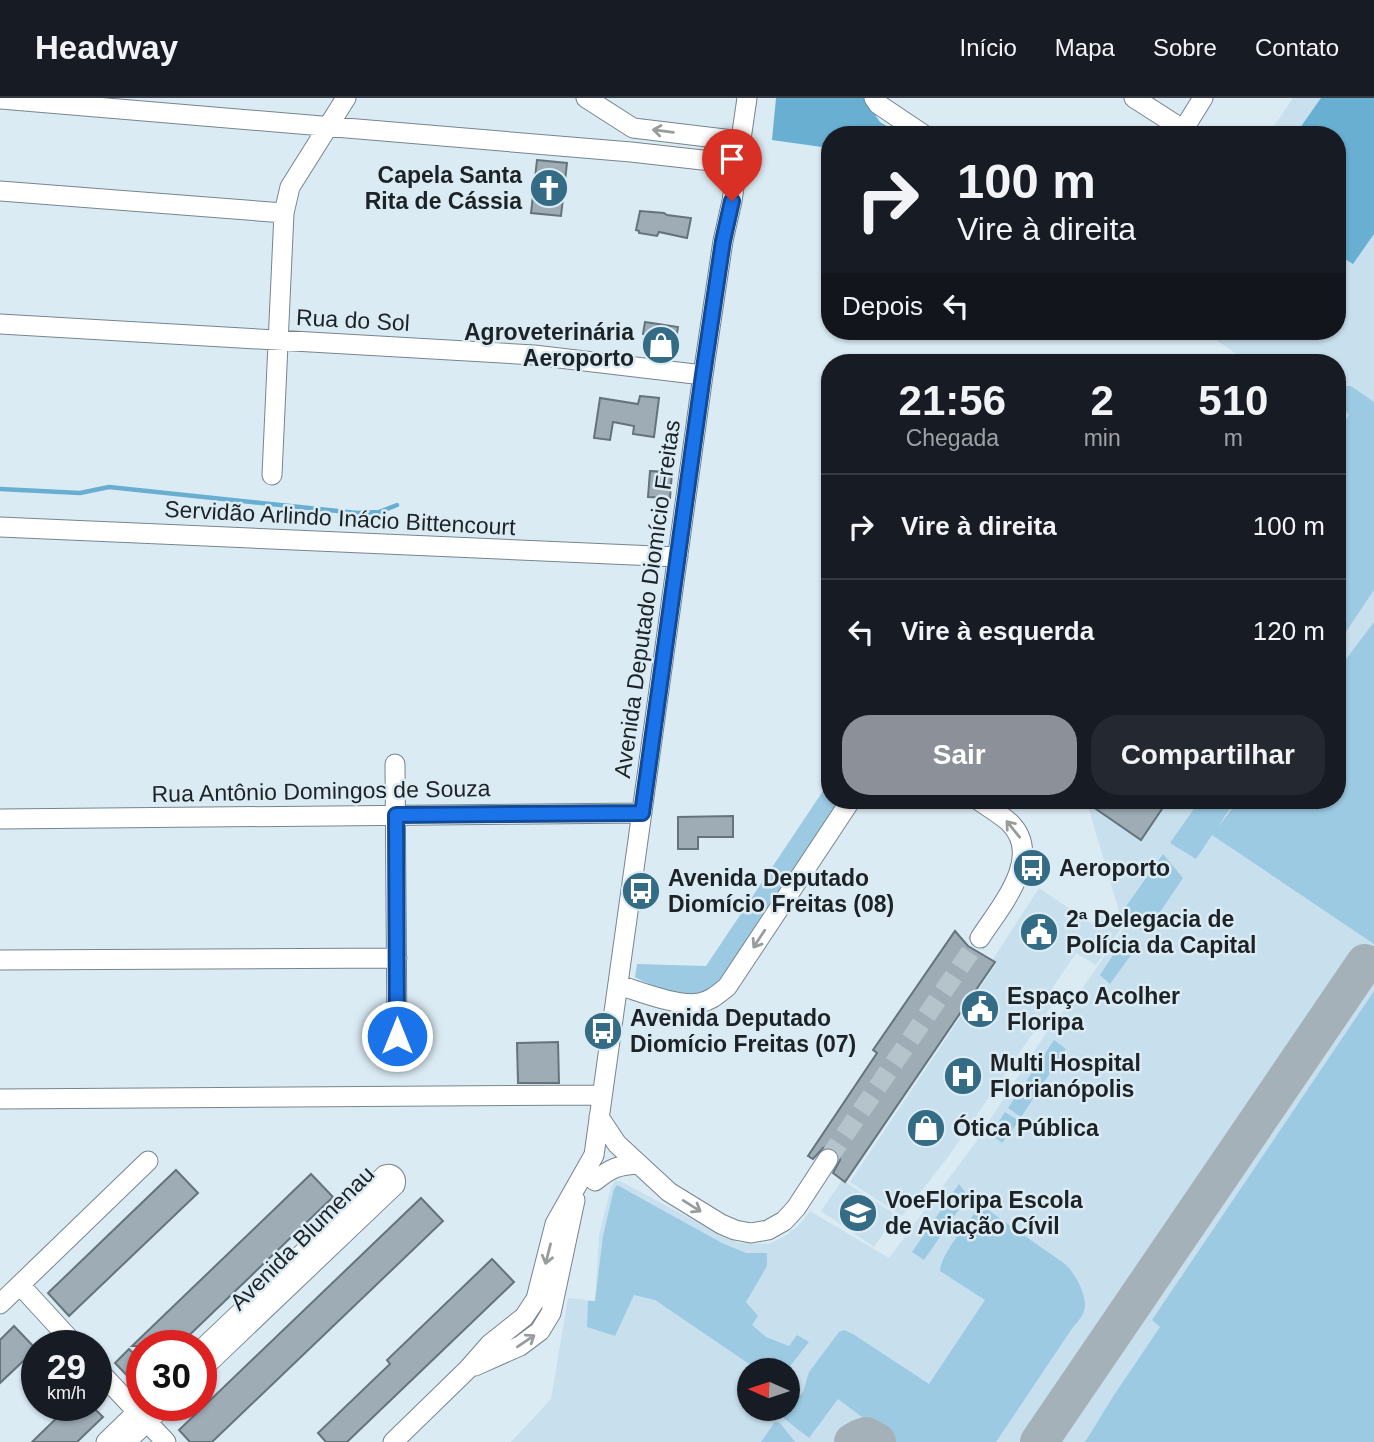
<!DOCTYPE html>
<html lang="pt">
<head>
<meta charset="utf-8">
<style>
	:root { --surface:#171b24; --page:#242831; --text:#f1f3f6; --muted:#9ea1a6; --line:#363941; --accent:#8c9099 }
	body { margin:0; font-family:Arial,sans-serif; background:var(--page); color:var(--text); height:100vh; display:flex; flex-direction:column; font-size:26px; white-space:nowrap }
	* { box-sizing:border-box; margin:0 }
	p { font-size:23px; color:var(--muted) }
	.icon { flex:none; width:38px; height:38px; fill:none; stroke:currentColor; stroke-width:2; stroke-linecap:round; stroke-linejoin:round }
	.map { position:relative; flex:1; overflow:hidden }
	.sheet { position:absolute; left:821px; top:256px; width:525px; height:455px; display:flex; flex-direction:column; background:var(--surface); border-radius:28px; box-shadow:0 2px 5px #0004 }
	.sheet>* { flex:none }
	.top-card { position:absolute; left:821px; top:28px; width:525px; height:214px; border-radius:28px; box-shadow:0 2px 5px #0004; background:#171b24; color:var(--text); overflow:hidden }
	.needle { width:46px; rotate:273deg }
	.tools { position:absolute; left:737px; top:1260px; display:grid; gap:14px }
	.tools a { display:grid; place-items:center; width:63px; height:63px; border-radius:50%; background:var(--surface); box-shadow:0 2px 5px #0004; font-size:35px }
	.speed { position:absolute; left:21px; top:1232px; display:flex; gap:14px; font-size:35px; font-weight:700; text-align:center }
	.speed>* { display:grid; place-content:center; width:91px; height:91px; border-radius:50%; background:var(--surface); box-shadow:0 2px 5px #0004; line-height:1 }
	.speed small { font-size:18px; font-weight:400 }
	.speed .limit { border:10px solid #d22; background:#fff; color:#111 }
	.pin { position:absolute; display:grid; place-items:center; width:60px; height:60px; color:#fff; margin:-72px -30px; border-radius:50% 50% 50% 0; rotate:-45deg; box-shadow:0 0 7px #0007 }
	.pin .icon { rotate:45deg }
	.me { position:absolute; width:77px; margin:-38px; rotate:0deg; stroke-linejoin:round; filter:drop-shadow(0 0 5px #0008) }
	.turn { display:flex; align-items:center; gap:24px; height:147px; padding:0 21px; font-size:32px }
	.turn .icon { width:91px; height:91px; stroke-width:2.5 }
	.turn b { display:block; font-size:49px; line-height:60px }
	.then { display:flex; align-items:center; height:66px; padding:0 21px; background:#0003; gap:14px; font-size:26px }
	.eta { display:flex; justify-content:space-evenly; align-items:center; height:119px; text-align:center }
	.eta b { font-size:42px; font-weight:700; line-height:49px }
	.primary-button { display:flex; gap:14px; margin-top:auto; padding:14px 21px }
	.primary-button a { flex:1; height:80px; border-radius:28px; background:var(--accent); color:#fff; font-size:28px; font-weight:700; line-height:80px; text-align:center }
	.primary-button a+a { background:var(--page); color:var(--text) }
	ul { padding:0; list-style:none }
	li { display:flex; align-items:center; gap:21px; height:105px; padding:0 21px; border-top:2px solid var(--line) }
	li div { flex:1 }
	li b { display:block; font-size:26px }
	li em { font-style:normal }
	header { display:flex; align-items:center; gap:42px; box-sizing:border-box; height:98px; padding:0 35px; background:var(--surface); border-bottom:2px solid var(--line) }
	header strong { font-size:33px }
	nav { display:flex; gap:38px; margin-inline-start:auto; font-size:24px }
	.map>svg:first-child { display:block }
</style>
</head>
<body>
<header>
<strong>Headway</strong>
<nav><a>Início</a><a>Mapa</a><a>Sobre</a><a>Contato</a></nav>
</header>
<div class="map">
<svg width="1374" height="1344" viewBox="0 0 1374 1344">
	<rect width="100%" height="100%" fill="#dbebf4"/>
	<path fill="#c8e0ed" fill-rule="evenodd" d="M1293,0H1374V1344H511L551,1301L568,1200L595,1203L599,1137L611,1089L615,1083H620L729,1141L739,1145L769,1146L785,1138L798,1128L810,1113L889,1160L973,1048L1050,929L1079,895L1124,830L1087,705L1141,741L1168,702H1337V264H1248L1203,233H1337V37H1268ZM749,1272H788V1311H749Z
		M1039,790L1094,827L1102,817L1120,832L1096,867L1076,855L1047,898L1055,903L948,1059L902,1118L850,1084L996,866L993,861Z
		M842,1082L896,1117L874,1149L821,1113Z"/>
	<path fill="#9ccae2" d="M1339,288H1351L1374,304V492L1337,547V335L1349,317L1337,304V290Z
		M1374,524V846L1212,737L1196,761L1170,745L1200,702H1235L1218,729L1239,702H1337V573Z
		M829,684L830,702H842L720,881C715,887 710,892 702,895C685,900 651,888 635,879L637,866L706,868Z
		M1163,756L1183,780L1148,832C1135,832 1125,829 1122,814Z
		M1119,848L1131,857L1110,886L1100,877Z
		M1374,893V1344H1085L1114,1297L1160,1229L1152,1222Z
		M1054,942L1066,951L1021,1019L1008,1010Z
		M1005,1014L1019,1023L1002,1045L993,1038L994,1036L992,1034Z
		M959,1086L968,1098L924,1162L912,1154Z
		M617,1087L722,1145L746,1155H767V1168L746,1204L758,1218L752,1227L766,1239L789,1248L797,1237L809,1244L787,1272H758L655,1202L634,1197L615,1238L587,1229L588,1203H595L603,1138L614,1091Z
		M981,1111L988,1112L1065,1166C1075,1175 1089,1200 1084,1213C1082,1220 1075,1226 1071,1232L996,1344H895L838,1301L809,1340L782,1319L803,1294L809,1274L839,1234L844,1232L853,1236L929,1286L985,1202L940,1173C942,1154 965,1129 976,1113Z
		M775,1324L780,1325L795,1344H761Z"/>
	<path fill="#68afd2" d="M776,0H864L880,24L901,37H830L829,50L772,42Z
		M1321,0H1374V136L1353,166L1337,156V37H1295Z"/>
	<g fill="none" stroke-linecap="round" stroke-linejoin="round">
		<path stroke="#67aed1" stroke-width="4.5" d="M0,391L80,395L109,389L357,415L379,414L397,407"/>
		<path stroke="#a4b1b8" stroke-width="38" d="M853,1344L860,1340L866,1338L877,1344
			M1039,1344L1365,865"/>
	</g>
	<path fill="#9dacb5" stroke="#65747c" stroke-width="2" d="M537,62L567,65L561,118L531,115Z
		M640,113L664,115L667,117L691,120L687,140L659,134L657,138L639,135V133L636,132Z
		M645,224L678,229L673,261L645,256L648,238L643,236Z
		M640,298L659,300L654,339L633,336L634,328L613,324L610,342L594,340L600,300L638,306Z
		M650,373L672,374L670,400L648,399Z
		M1083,702H1168L1141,742Z
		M733,718V739H698V751H678V719Z
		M955,833L968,848L995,864L845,1084L833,1075L840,1062L839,1056L835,1051L829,1049L823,1050L813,1061L808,1058L877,955L873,952Z
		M558,944L559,985H518L517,945Z
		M176,1072L198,1095L69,1218L48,1195Z
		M311,1076L333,1099L178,1248H132Z
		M421,1100L443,1123L212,1344H190L179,1332Z
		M492,1161L514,1184L347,1344H326L318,1335L390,1266L387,1262Z
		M14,1228L36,1251L0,1285V1242Z
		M129,1251L142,1264V1293L115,1265Z
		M70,1307H91L103,1319L77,1344H32Z"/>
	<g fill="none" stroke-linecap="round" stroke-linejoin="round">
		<path stroke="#b5c3cb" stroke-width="19" stroke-dasharray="19 10" stroke-linecap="butt" d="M828,1061L980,840"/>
		<g stroke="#76858d" stroke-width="21">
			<path id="minor" d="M586,0L633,30L741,43
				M874,0L878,6L924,37
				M1134,0L1184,32
				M0,1L631,54L738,66
				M1180,37L1203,0
				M0,93L284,115
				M0,226L534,257L703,277
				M272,377L284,115L290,89L346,0
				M0,429L678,459
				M395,666L397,938
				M978,702C988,709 1000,716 1009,724C1045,758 1000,809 980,840
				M0,721L642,715
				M0,862L397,860
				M618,887C639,893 678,909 699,905C711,903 718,896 727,889L851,702
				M0,1001L602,997
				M599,1019L617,1046L669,1094L721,1126L735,1132L751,1135L768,1132L784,1123L796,1110L828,1061
				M595,1083C611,1070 618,1067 639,1066
				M20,1187L76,1248
				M0,1206L148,1063
				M201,1252L385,1077C392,1074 397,1080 395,1087L201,1272
				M475,1268L520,1248L540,1233L551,1215L575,1102
				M96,1270L166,1344
				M106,1344L144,1307
				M126,1344L165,1307
				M393,1344L468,1271L490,1246L524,1219L536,1201L555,1126L594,1057L703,277L723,143L732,103L747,0"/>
		</g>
		<use href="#minor" stroke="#fff" stroke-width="19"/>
	</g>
	<defs><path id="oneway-shaft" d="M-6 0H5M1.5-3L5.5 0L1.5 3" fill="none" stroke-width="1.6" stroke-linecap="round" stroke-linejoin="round" transform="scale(1.75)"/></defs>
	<g stroke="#999c9d">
		<use href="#oneway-shaft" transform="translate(663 33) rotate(-173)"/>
		<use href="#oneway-shaft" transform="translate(1013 731) rotate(-129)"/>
		<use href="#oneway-shaft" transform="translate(759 841) rotate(123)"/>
		<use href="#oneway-shaft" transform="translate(692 1108) rotate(32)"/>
		<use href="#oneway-shaft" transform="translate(548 1156) rotate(104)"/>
		<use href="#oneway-shaft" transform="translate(526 1243) rotate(-34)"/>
	</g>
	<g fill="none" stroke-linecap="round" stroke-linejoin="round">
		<g stroke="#114b97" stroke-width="18">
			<path id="route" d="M397,938L396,717L642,715L703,277L723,143L732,103"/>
		</g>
		<use href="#route" stroke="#1a73e8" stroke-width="12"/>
	</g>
	<defs>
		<g id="church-disc" transform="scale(2.0125)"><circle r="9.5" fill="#346c86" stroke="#dbebf4"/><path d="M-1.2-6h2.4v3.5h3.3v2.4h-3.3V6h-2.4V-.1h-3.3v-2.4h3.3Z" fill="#fff"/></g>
		<g id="shop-disc" transform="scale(2.0125)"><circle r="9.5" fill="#346c86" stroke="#dbebf4"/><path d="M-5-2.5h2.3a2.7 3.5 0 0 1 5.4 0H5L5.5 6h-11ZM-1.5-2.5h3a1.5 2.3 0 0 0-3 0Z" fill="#fff"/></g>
		<g id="bus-disc" transform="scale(2.0125)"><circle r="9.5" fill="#346c86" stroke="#dbebf4"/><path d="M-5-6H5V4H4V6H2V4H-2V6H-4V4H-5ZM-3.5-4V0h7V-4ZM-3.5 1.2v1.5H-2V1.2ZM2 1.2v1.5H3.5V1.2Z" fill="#fff"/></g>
		<g id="civic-disc" transform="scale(2.0125)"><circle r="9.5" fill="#346c86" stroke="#dbebf4"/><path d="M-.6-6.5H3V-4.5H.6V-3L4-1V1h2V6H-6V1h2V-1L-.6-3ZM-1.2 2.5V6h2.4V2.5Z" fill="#fff"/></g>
		<g id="hospital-disc" transform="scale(2.0125)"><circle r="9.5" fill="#346c86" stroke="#dbebf4"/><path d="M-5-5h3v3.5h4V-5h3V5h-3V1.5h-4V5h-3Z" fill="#fff"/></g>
		<g id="university-disc" transform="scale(2.0125)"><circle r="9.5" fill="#346c86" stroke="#dbebf4"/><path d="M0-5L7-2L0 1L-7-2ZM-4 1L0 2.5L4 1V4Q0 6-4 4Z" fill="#fff"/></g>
	</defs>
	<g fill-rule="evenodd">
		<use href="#church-disc" x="549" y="90"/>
		<use href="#shop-disc" x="661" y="247"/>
		<use href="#bus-disc" x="1032" y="770"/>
		<use href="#bus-disc" x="641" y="793"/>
		<use href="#civic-disc" x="1039" y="834"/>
		<use href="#civic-disc" x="980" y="911"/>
		<use href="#bus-disc" x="603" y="933"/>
		<use href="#hospital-disc" x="963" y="978"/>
		<use href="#shop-disc" x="926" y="1030"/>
		<use href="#university-disc" x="858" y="1115"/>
	</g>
	<g text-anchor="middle" stroke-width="5" stroke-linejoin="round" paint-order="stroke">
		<g font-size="23" font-weight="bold" fill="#1c2225" stroke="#dbebf4" text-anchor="start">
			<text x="522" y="85" text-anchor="end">Capela Santa<tspan x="522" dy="26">Rita de Cássia</tspan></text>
			<text x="634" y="242" text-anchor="end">Agroveterinária<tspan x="634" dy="26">Aeroporto</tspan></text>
			<text x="1059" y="778">Aeroporto</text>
			<text x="668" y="788">Avenida Deputado<tspan x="668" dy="26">Diomício Freitas (08)</tspan></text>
			<text x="1066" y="829">2ª Delegacia de<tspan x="1066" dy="26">Polícia da Capital</tspan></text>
			<text x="1007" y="906">Espaço Acolher<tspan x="1007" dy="26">Floripa</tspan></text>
			<text x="630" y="928">Avenida Deputado<tspan x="630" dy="26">Diomício Freitas (07)</tspan></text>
			<text x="990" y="973">Multi Hospital<tspan x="990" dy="26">Florianópolis</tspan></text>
			<text x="953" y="1038">Ótica Pública</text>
			<text x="885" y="1110">VoeFloripa Escola<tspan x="885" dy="26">de Aviação Cívil</tspan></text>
		</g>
		<g font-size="23" fill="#1c2225" stroke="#dbebf4">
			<text transform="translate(353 222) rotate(3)" y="8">Rua do Sol</text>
			<text transform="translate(340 420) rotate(3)" y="8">Servidão Arlindo Inácio Bittencourt</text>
			<text transform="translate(647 501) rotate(-82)" y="8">Avenida Deputado Diomício Freitas</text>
			<text transform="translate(321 693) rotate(-1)" y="8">Rua Antônio Domingos de Souza</text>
			<text transform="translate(302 1140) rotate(-45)" y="8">Avenida Blumenau</text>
		</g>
	</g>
</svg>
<div class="tools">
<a><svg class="needle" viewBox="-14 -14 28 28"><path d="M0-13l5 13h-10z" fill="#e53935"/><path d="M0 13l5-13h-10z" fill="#9ea1a6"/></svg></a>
</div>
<div class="speed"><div>29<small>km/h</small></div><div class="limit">30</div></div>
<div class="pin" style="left:732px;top:103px;background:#d93025"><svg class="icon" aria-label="arrive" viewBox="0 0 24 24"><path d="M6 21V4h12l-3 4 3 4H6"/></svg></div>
<svg class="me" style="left:397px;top:938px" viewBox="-20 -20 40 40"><circle r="17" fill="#1a73e8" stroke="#fff" stroke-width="3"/><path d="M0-11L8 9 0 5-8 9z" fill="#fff"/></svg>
<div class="top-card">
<div class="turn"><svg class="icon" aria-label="right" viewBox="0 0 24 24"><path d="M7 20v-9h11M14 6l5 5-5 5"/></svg><div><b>100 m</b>Vire à direita</div></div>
<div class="then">Depois<svg class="icon" aria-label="left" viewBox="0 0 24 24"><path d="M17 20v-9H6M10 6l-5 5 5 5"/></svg></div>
</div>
<section class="sheet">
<div class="eta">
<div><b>21:56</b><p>Chegada</p></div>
<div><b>2</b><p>min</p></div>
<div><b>510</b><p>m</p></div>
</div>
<ul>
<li><svg class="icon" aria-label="right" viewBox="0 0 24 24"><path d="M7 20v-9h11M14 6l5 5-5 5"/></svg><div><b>Vire à direita</b></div><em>100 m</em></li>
<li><svg class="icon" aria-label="left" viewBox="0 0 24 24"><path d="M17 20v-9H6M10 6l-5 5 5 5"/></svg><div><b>Vire à esquerda</b></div><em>120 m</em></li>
</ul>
<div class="primary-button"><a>Sair</a><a>Compartilhar</a></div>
</section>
</div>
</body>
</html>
